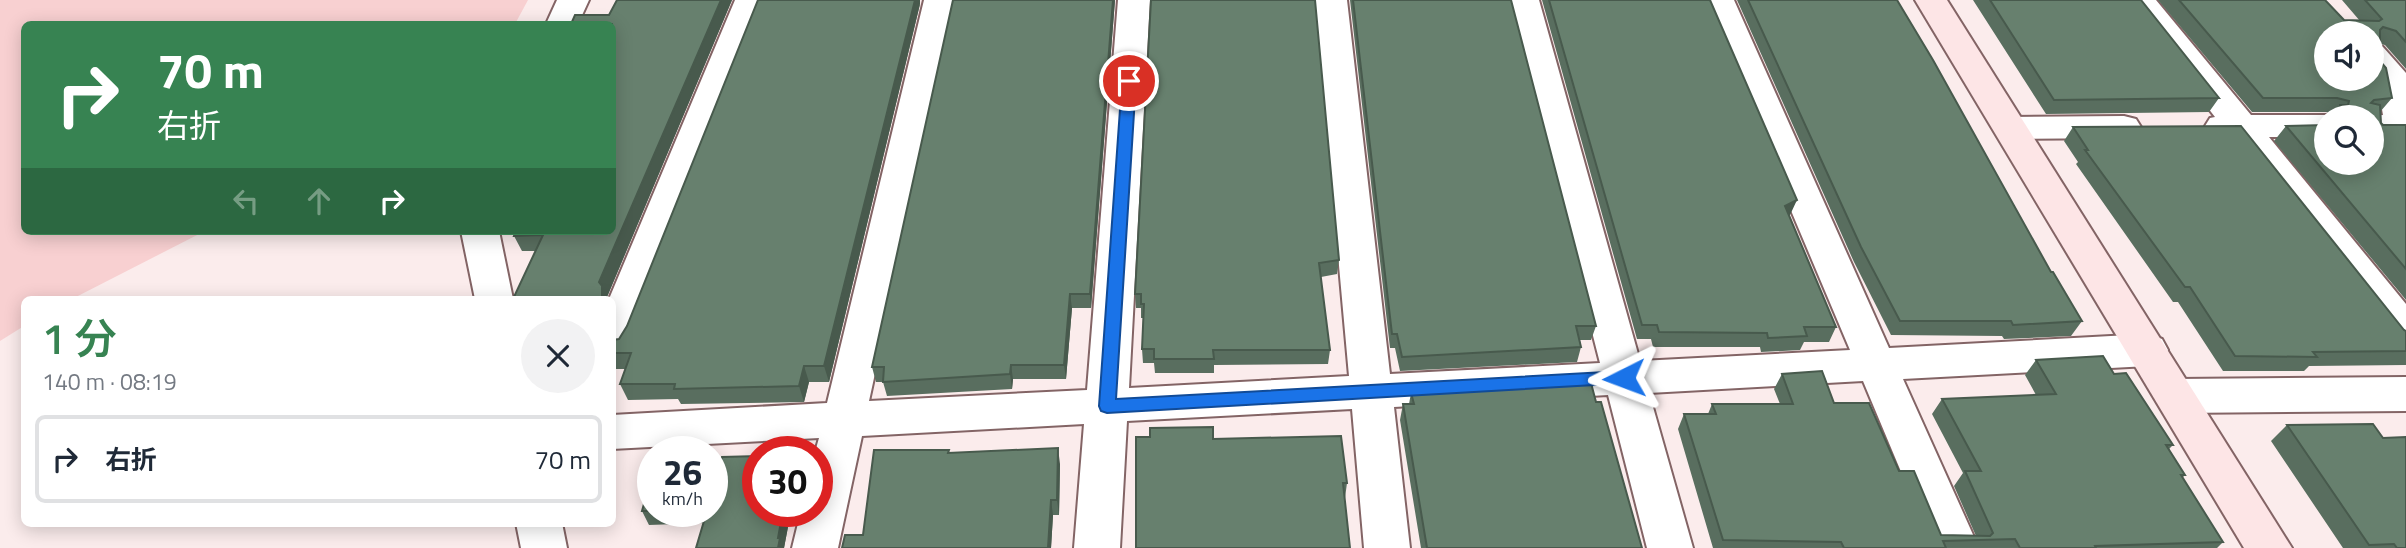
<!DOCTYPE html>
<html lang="ja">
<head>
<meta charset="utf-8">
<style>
	:root { --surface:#fff; --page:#f2f2f3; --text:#1f2937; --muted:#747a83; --line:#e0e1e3; --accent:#378352 }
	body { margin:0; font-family:"Titillium Web","Noto Sans JP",sans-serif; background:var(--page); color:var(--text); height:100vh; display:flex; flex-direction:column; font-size:26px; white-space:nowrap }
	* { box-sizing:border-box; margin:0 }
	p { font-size:23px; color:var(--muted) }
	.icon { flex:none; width:38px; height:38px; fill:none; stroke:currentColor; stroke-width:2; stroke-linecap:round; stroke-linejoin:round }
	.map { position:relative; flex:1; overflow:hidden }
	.drawer { position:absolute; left:21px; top:296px; width:595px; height:231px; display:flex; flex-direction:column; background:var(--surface); border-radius:10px; box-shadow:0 4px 18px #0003 }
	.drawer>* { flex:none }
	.hud { position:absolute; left:21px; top:21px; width:595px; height:214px; border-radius:10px; box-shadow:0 4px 18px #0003; background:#378352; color:#fff; overflow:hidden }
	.buttons { position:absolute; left:2314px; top:21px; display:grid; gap:14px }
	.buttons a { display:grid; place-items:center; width:70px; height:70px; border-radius:50%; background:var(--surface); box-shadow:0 4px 18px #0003; font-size:35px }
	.speed { position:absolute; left:637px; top:436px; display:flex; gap:14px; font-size:35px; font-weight:700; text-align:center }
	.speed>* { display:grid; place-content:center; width:91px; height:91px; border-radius:50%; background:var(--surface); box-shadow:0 4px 18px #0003; line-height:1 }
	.speed small { font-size:18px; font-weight:400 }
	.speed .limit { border:10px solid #d22; background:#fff; color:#111 }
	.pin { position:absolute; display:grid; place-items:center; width:60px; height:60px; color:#fff; margin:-30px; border:4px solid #fff; border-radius:50%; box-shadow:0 2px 7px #0007 }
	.me { position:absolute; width:77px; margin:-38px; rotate:267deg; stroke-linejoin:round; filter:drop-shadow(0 0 5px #0008) }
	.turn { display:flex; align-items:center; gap:24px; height:147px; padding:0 21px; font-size:32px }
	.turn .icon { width:91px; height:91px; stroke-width:2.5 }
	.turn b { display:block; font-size:49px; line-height:60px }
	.lanes { display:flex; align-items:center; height:66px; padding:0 21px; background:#0003; justify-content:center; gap:35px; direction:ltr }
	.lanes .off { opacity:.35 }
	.round { display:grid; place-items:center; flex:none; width:74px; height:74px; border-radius:37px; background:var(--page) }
	.headline { display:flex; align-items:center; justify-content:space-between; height:119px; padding:0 21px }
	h1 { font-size:42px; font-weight:600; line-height:52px; color:var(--accent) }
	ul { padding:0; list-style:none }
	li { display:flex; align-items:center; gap:21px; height:88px; margin:0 14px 10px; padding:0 7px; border:4px solid var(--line); border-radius:10px }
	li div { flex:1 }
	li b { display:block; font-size:26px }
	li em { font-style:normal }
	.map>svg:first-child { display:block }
</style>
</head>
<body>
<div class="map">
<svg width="2406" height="548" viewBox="0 0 2406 548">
	<rect width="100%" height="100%" fill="#fbecec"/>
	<path fill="#f8d0d1" d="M0,0H528L515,24H24V231H205L72,299H24V326L0,341Z"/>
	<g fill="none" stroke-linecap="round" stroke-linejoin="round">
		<g stroke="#836465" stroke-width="4">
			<path id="street" d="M557,0H589L578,24H546Z
				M735,0H767L632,341L626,352L612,356V299H609Z
				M924,0H956L869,401L1087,390L1118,0H1150L1129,388L1349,376L1315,0H1347L1390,374L1600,363L1507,0H1539L1640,361L1850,350L1702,0H1734L1889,348L2148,334L2162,339L2168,350L2162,361L2148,366L1903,379L1979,548H1933L1863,381L1649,393L1693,548H1647L1608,395L1394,407L1410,548H1364L1352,409L1127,421L1120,548H1074L1084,424L862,436L838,548H792L801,511H817L815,452L819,438L612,449V415L827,403Z
				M2124,0H2156L2251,115H2326L2335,117H2326V137H2269L2406,304V347L2392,343L2231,137L2210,134L2205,126L2210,118L2215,117Z
				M2371,44L2383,47L2406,73V136L2371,137V117H2362L2383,115L2377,81L2371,75Z
				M2124,116L2136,119L2141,127L2136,135L2124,138L2010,139L1998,136L1993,128L1998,120L2010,117Z
				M461,231H499L513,299H475Z
				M2406,377V411L2177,413L2162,408L2156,396L2162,384L2177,379Z
				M516,523H562L567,548H521Z"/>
		</g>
		<g stroke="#836465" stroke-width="4">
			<path id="secondary" d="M1915,0H1947L2292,548H2244Z"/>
		</g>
		<use href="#street" fill="#fff" fill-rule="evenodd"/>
		<use href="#secondary" fill="#fde5e6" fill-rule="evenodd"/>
	</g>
	<path fill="#596e5f" d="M617,0H732L607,297L608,299H513L536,251H522L514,236L612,231L609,15Z
		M1115,0L1091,308H1072L1066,379H1013L1012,389L887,396L883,382H876L872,367Z
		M1350,0H1511L1596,326L1591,340H1580L1581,347L1577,362L1400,371L1395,348H1390Z
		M1542,0H1710L1790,215H1789L1836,327L1829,342H1804L1800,350L1761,352L1760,347H1653L1651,339H1637Z
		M1737,0H1897L2051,272L2082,321L2071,336L2004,339L2002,336L1891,335L1854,262Z
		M1973,0H2141L2219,98L2209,112L2046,114Z
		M2158,0H2325L2344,20L2360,21L2342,0H2406V69L2385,45L2380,44V61L2392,98L2380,112L2381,123L2383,125H2406V300L2274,141L2286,126L2326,163L2371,117H2331L2333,114L2326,112H2252Z
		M920,4L829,382H809L804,402L681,404L678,399L628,400L620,384L626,369H612V340L619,339Z
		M2073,127L2406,331V365L2309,366L2304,371H2223L2178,302H2173L2076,164L2078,162L2064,141Z
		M1339,260L1337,274L1321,277L1330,350L1328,364L1214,365V373H1155L1154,363H1143L1142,349L1143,318H1141V308H1136L1135,294Z
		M2036,360L2114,374L2173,445L2169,449L2185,475L2182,478L2223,542L2217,548H1713L1678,429L1684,414H1708L1712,404H1780L1774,389L1782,374L1834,403L1899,471L1941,535L1976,536L1954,486L1963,473L1932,414L1942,399L2036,395L2025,375Z
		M1411,393L1596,402L1642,548H1421L1400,420L1403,404H1409Z
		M2287,425L2383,438L2406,548H2343L2271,441Z
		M1150,437L1213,439L1347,483L1345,498Z
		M950,453L1060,464L1059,515H1053L1051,548H842L863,535Z
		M718,473L791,511L784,548L704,523L649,525L642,511H712Z"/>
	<path fill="#485a4d" d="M721,0H732L607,297L608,299H602L599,282Z
		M915,0H920V4L829,382L824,366Z
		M1113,0H1115L1091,308L1090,294Z
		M1797,200L1790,215L1778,220L1785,206Z
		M1070,294L1072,308L1066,379L1064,365Z
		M1011,365L1013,379L1012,389L1010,374Z
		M804,366L809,382L804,402L799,386Z
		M1058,448L1060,464L1059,515L1057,500Z
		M1051,500L1053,515L1051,548H1048Z
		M783,511H791L784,548H778V538Z"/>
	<path fill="#67806e" stroke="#485a4d" stroke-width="2" fill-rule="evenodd" d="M617,0H721L599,282L602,286V299H513L543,235L514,236L516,231H612V24H571L575,15H609Z
		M758,0H915L824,366H804L799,386L674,389L675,384H620L631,353H612V340L619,339L627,326Z
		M953,0H1113L1090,294H1070L1064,365H1011L1010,374L883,382L884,367H872Z
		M1151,0H1315L1339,260L1319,263L1330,350H1213L1214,359H1154V349H1142L1144,304H1141V294H1135Z
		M1353,0H1511L1596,326H1576L1581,347L1402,357L1397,334H1392Z
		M1549,0H1710L1797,200L1785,206L1836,327H1804L1807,336L1768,338L1767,333L1659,332L1657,325H1642Z
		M1748,0H1897L1933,60L2051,272H2053L2082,321L2013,325L2011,321H1900L1861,247Z
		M1990,0H2141L2219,98L2054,100Z
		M2179,0H2325L2344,20L2379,21L2382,19L2365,0H2406V42L2396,31L2383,27L2380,30V61L2386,68L2392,98L2374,100L2371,103L2380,105L2381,123L2383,125H2406V269L2286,126L2326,125V163H2371V117H2340V105H2348L2349,101L2337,98H2263ZM2326,33H2371V79H2326Z
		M2241,126L2404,330L2406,331V351L2313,352L2317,357L2235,356L2190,287H2185L2085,150H2088L2073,127Z
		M2103,356L2114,374L2126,373L2173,445H2166L2185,475H2181L2223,542L2095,546L2096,548H2020L2015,539L1943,541L1946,548H1844L1841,542L1723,540L1684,414H1716L1712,404H1793L1782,374L1822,371L1834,403H1869L1899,471H1914L1941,535L1990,536L1993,533L1965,471H1981L1942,399L2056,394L2036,360Z
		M1591,383L1596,402H1601L1642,548H1427L1403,404H1414L1411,393Z
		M2373,424L2383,438L2406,437V548H2397L2394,544L2369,545L2287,425Z
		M1213,427V439L1341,436L1347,483H1343L1350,548H1136V437H1150V428Z
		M1058,448L1057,500H1051L1048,548H842L845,535H863L874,450H949L948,453Z
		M758,456V511H783L778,538H780L778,548H696L707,511H712V473H718L722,457Z
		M652,475L653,511H642Z"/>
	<path fill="#1a73e8" stroke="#114b97" stroke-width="2" d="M1129,77L1136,81L1116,399L1624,371L1630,373L1633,378L1630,383L1107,413L1101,411L1099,406L1122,81Z"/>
</svg>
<div class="buttons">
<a><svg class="icon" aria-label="sound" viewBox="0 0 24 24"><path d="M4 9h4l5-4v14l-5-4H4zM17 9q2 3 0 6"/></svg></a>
<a><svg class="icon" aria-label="search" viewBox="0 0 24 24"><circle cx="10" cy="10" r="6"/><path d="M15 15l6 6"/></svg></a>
</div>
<div class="speed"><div>26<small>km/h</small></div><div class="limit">30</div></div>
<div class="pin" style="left:1129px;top:81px;background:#d93025"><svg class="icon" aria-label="arrive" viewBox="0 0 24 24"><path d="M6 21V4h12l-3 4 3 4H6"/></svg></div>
<svg class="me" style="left:1624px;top:378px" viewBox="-20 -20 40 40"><path d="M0-17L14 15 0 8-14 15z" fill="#1a73e8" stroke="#fff" stroke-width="4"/></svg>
<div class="hud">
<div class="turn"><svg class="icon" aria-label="right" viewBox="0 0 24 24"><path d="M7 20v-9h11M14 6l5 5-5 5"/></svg><div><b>70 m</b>右折</div></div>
<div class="lanes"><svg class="icon off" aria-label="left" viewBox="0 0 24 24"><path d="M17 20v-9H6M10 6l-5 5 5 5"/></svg><svg class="icon off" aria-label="ahead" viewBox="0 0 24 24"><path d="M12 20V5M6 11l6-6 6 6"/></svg><svg class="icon" aria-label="right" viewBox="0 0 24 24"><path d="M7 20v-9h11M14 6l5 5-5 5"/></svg></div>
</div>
<section class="drawer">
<div class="headline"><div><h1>1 分</h1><p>140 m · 08:19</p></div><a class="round"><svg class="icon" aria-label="close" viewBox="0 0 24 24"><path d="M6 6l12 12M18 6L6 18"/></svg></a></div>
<ul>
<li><svg class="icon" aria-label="right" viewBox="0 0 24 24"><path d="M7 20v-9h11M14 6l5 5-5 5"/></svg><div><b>右折</b></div><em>70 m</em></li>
</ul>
</section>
</div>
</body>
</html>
